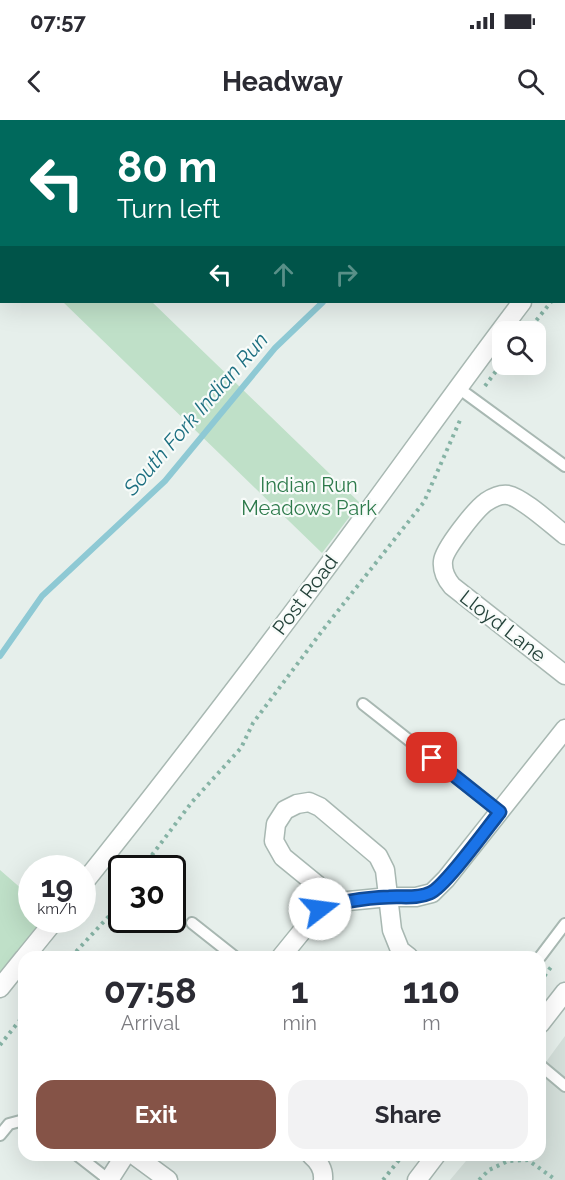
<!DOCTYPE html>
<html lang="en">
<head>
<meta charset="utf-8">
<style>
	:root { --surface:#fff; --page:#f2f2f3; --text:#2b2b33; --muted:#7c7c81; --accent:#855347 }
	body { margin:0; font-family:Raleway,sans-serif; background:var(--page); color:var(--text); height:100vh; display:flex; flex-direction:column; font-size:22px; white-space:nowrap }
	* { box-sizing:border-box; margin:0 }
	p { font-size:20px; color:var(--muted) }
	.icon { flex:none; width:33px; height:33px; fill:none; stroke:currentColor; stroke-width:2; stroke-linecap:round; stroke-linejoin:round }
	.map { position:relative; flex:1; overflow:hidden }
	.side { position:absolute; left:18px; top:831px; width:528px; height:210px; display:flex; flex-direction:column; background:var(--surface); border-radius:18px; box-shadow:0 6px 24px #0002 }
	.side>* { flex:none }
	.banner { position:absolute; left:0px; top:0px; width:566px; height:183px; box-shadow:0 6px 24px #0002; background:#00695c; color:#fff; overflow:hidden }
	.controls { position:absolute; left:492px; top:201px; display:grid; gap:12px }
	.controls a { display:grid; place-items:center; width:54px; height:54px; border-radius:12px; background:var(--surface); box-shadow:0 6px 24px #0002; font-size:30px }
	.speed { position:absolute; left:18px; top:735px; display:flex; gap:12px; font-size:30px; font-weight:700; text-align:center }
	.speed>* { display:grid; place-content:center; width:78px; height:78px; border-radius:50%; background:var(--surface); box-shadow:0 6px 24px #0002; line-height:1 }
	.speed small { font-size:15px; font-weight:400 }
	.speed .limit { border:3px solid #111; border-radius:9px; background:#fff; color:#111 }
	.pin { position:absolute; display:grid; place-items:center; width:51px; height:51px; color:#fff; margin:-26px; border-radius:12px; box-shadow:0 3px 9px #0006 }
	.me { position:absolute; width:66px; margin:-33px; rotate:75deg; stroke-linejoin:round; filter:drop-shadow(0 0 4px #0008) }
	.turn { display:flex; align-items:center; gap:21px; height:126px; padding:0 18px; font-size:27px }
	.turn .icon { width:78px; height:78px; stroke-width:2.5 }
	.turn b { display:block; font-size:42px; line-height:51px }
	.lanes { display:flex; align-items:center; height:57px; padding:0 18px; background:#0003; justify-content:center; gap:30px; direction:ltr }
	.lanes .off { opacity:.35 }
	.eta { display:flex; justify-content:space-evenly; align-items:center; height:102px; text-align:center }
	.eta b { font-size:36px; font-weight:700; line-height:42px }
	.action { display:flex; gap:12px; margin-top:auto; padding:12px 18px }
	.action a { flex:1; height:69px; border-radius:18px; background:var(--accent); color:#fff; font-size:24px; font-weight:700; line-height:69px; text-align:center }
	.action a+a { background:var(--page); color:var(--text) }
	.status { display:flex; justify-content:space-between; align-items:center; height:42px; padding:0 30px; background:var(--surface); direction:ltr }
	.status svg { height:16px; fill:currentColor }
	header { display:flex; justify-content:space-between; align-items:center; height:78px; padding:0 18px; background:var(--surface); font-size:27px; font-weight:700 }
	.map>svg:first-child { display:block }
</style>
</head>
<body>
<div class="status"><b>07:57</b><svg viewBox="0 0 49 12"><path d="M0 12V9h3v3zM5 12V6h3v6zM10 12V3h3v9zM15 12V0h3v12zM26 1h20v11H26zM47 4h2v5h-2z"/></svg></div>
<header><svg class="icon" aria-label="back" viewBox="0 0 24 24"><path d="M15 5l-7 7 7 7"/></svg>Headway<svg class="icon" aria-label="search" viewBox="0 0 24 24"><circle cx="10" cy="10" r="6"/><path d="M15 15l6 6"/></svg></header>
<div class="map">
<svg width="565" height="1060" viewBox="0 0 565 1060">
	<rect width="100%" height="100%" fill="#e6efeb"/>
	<path fill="#d4dfda" d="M565,916V1060H450L471,1035H540V950Z"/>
	<path fill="#bfe0c8" d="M320,0H565V115L564,116V2H322Z
		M63,182H152L360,383L322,433Z
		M0,750L31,777L32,800H55L0,867Z"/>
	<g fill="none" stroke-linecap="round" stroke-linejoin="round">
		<path stroke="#8ec9d4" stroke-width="6" d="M441,2L442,0
			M0,536L42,476L165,361L275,228L323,182"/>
		<g stroke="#a8b8b2" stroke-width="14">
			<path id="service" d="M457,267L565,346
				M363,584L500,692
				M192,803L235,837
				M540,837L565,804
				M540,945L565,966
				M0,1015L9,1004L24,1000
				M77,1035L109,1060"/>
		</g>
		<g stroke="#a8b8b2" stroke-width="21">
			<path id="minor" d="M565,415C552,405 523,378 508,375C501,374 492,378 486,382C476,389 444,429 443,441C442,451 446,459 452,466L565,555
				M338,782L283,737L274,721L276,704L285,690L297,684L309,682L320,687L378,736L385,750L392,810L400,830L409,837
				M281,837L320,789L338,782L389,777H416L432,773L446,759L565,609
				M540,904L565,872
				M134,1035L168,1060
				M311,1035C318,1041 324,1050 323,1060
				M109,1060L125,1035
				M417,1060L436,1035"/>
		</g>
		<g stroke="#a8b8b2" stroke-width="21">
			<path id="tertiary" d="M564,134L565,133
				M82,765C163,664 241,562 318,459C387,367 453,273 522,182
				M25,837L55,800
				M0,868L24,838"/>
		</g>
		<path stroke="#86b3a5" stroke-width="4" stroke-dasharray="3 4.5" stroke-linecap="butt" d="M564,164L565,163
			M527,212L551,182
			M485,266L502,243
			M144,748L152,735L192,682L241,628L253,603L322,511L424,382L461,298
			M71,837L122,782
			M540,862L551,847
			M0,925L24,895
			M383,1060L403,1035
			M479,1060L489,1050L508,1041L528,1040L556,1060"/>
		<use href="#service" stroke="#fff" stroke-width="10"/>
		<use href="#minor" stroke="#fff" stroke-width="18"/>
		<use href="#tertiary" stroke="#fff" stroke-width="18"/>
	</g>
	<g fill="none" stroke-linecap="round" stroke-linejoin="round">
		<g stroke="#114b97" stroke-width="15">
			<path id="route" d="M320,789C342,781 365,778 389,777C402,776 417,779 430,773C444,768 488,707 500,692L432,638"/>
		</g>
		<use href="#route" stroke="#1a73e8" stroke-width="10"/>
	</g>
	<g text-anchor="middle" stroke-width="4.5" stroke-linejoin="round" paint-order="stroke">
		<g font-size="20" fill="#2d7a4b" stroke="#f7fbf9">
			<text x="309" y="372">Indian Run<tspan x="309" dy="23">Meadows Park</tspan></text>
		</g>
		<g font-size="20" fill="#24423a" stroke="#f7fbf9">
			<text transform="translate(305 475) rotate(-53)" y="7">Post Road</text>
			<text transform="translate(503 506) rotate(38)" y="7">Lloyd Lane</text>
		</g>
		<g font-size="21" font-style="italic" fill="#1c6f80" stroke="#f7fbf9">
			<text transform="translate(196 294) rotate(-49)" y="7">South Fork Indian Run</text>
		</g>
	</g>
</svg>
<div class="controls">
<a><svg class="icon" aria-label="search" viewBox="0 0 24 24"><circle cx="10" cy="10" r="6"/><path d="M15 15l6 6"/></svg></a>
</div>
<div class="speed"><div>19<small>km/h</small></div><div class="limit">30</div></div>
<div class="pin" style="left:432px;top:638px;background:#d93025"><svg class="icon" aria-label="arrive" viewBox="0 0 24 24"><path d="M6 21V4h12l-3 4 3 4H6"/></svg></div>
<svg class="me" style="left:320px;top:789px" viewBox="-20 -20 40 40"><circle r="19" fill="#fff"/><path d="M0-13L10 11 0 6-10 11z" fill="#1a73e8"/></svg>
<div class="banner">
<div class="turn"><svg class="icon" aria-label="left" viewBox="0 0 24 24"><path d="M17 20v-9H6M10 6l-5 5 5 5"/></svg><div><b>80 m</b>Turn left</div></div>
<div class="lanes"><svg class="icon" aria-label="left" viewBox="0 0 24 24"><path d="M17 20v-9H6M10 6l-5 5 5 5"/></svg><svg class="icon off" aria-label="ahead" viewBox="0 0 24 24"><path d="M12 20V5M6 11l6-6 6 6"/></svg><svg class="icon off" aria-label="right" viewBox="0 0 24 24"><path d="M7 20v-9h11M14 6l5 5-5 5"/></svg></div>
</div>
<section class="side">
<div class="eta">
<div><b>07:58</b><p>Arrival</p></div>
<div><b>1</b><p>min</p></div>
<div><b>110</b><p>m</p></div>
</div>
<div class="action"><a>Exit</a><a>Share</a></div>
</section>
</div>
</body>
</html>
